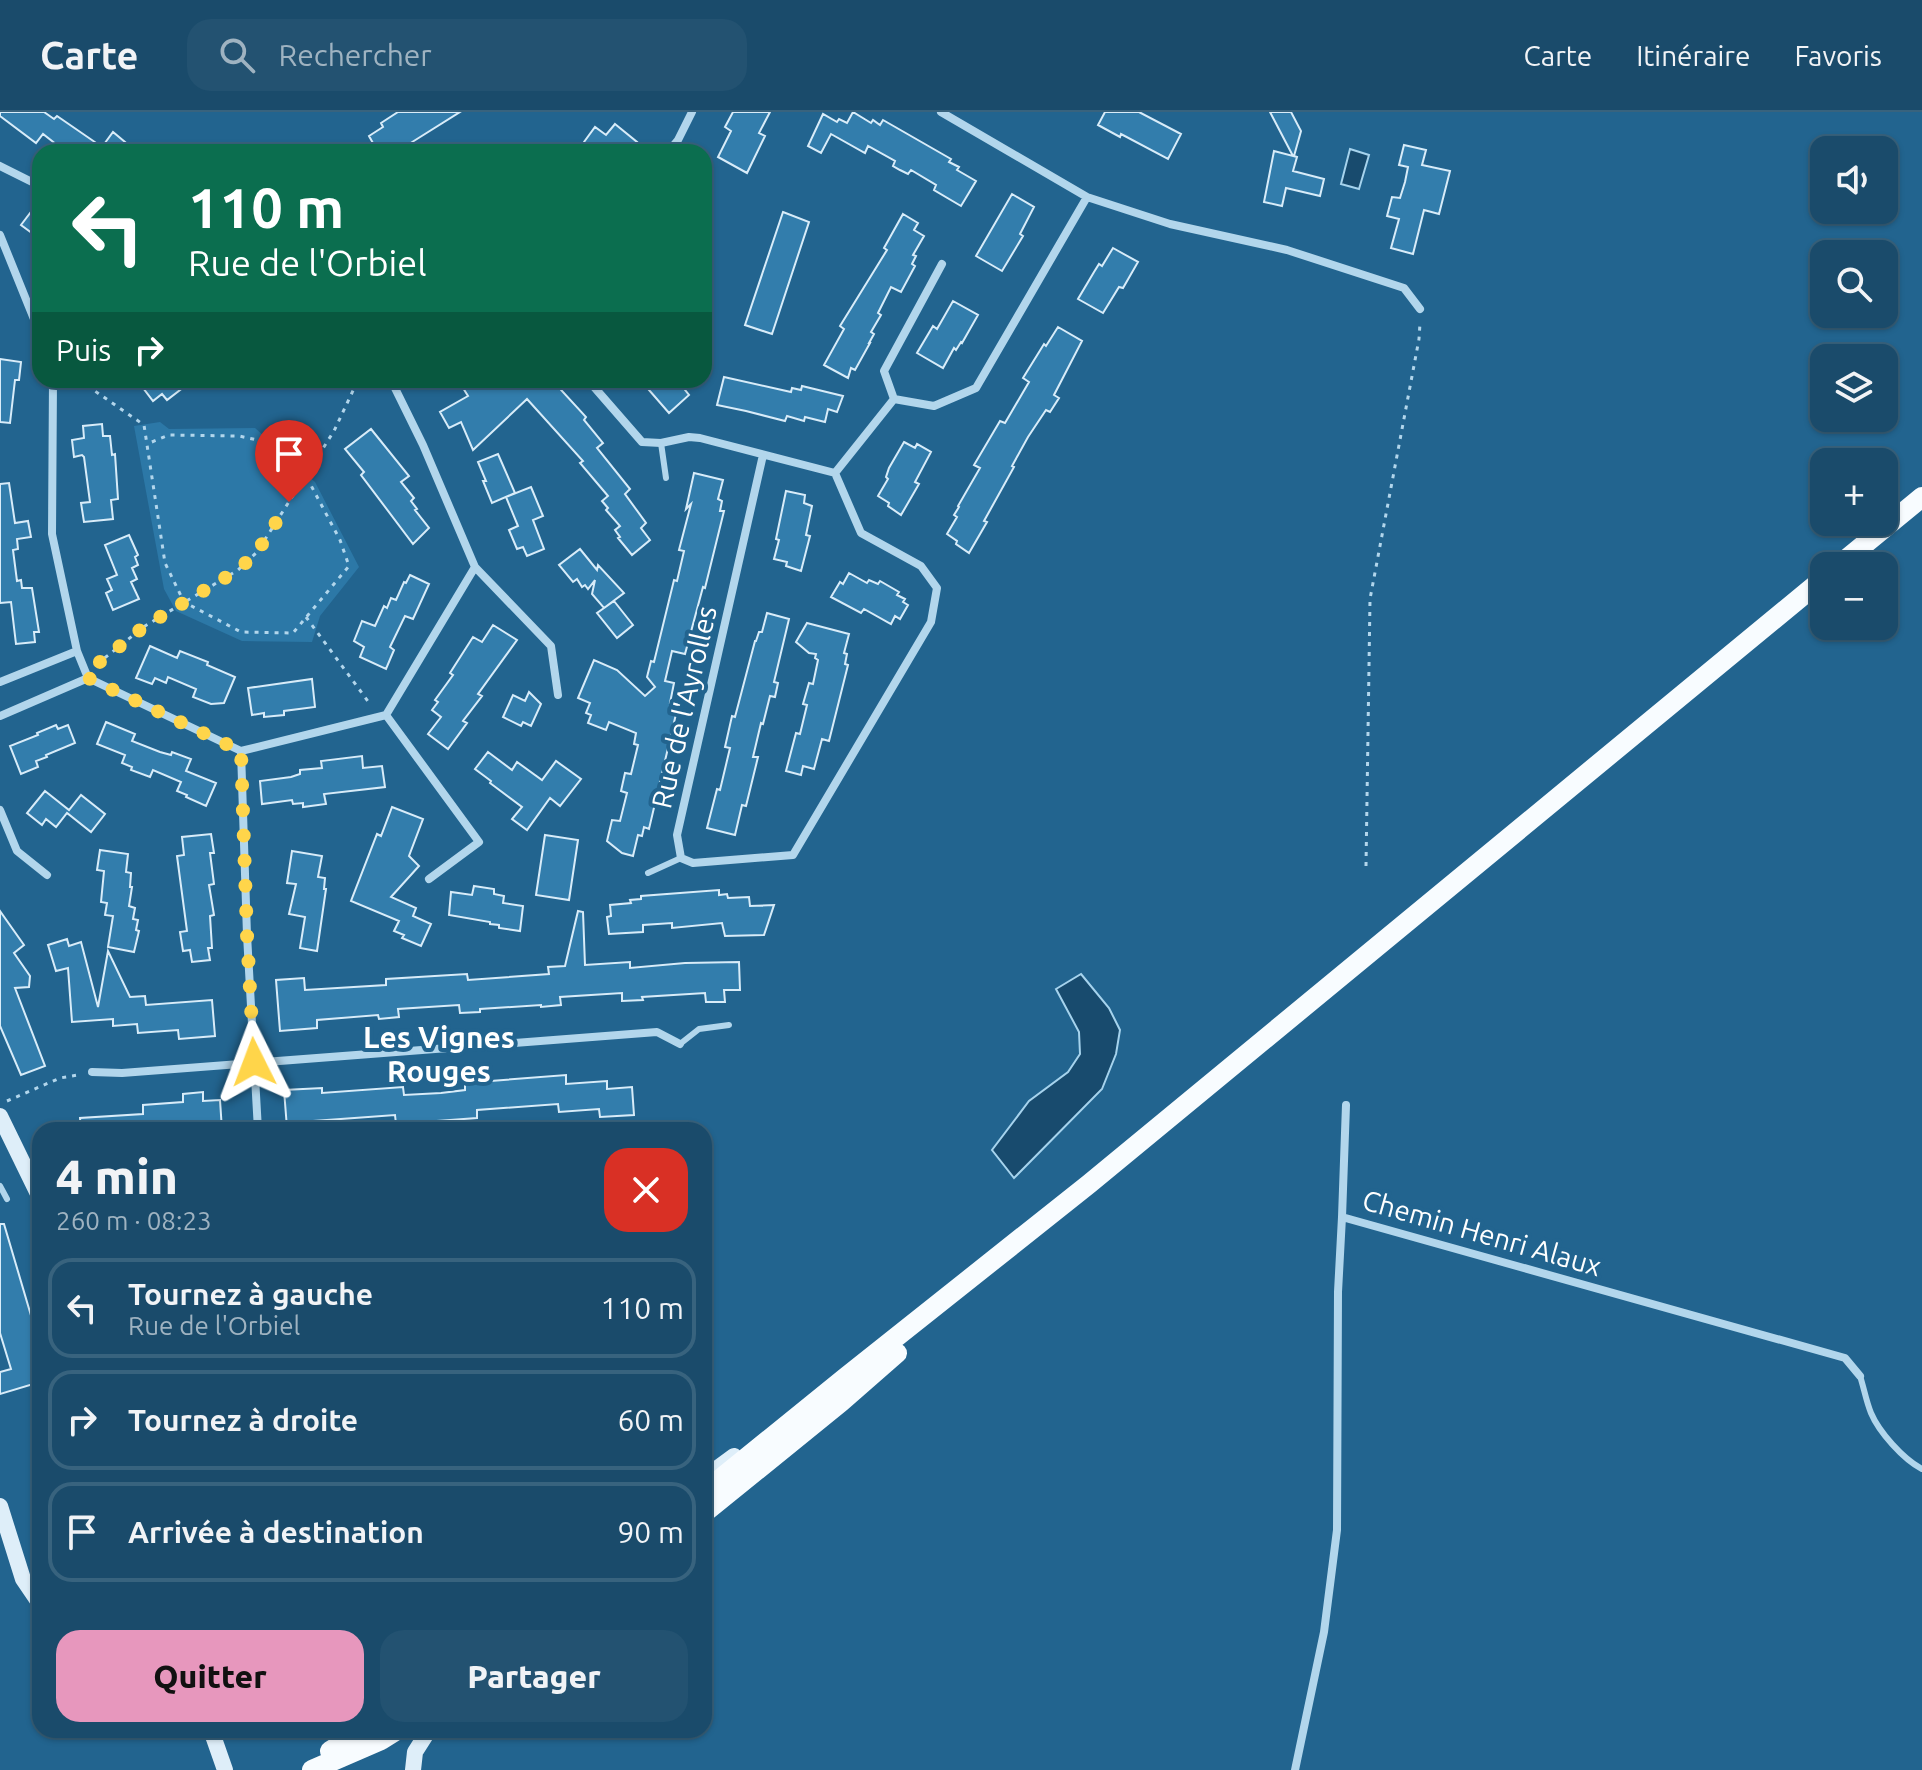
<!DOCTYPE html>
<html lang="fr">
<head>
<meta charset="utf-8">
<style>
	:root { --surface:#1a4b6b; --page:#235271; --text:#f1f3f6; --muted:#9fb3c1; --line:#38637e; --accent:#e797bd }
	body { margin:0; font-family:Ubuntu,sans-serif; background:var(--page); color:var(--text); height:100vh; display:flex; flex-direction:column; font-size:30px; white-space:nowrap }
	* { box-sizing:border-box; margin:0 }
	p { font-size:26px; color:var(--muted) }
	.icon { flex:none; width:44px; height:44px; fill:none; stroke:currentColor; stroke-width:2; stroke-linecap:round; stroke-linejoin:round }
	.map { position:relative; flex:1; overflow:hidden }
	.side { position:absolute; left:32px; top:1010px; width:680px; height:616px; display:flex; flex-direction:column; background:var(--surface); border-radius:24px; box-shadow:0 2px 6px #0004,0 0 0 2px var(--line) }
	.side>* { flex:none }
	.hud { position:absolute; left:32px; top:32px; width:680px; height:244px; border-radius:24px; box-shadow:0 2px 6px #0004,0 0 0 2px var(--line); background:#0b6e4f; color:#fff; overflow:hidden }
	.controls { position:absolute; left:1810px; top:24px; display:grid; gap:16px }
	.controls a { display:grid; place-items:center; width:88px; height:88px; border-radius:16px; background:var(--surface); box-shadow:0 2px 6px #0004,0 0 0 2px var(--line); font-size:40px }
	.pin { position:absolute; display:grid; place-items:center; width:68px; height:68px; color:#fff; margin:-82px -34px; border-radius:50% 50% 50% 0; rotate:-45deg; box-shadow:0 0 8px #0007 }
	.pin .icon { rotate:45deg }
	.me { position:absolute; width:88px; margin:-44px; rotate:357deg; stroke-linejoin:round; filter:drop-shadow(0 0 6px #0008) }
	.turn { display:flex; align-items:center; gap:28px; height:168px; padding:0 24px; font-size:36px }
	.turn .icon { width:104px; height:104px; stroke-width:2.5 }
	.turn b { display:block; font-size:56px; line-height:68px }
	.then { display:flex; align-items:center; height:76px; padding:0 24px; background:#0003; gap:16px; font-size:30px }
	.round { display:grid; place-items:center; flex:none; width:84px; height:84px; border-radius:24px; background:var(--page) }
	.summary { display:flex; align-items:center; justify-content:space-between; height:136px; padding:0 24px }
	h1 { font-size:48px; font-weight:800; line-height:60px }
	.primary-button { display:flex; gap:16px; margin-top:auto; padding:16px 24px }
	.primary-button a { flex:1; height:92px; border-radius:24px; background:var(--accent); color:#111; font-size:32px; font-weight:800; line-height:92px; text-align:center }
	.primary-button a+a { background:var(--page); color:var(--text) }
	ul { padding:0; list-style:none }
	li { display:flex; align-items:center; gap:24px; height:100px; margin:0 16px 12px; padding:0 8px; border:4px solid var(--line); border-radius:24px }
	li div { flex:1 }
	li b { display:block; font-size:30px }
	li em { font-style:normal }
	header { display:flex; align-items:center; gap:48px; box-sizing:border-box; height:112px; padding:0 40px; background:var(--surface); border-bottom:2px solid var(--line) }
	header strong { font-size:38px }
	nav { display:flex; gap:44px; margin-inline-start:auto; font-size:28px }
	.search { width:560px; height:72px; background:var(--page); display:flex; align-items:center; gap:20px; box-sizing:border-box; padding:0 28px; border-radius:24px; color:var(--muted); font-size:30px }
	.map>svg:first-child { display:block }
</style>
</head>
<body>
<header>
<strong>Carte</strong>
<div class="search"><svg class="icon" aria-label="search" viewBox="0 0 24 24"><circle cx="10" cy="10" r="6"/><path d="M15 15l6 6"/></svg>Rechercher</div>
<nav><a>Carte</a><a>Itinéraire</a><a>Favoris</a></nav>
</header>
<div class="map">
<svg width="1922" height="1658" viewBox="0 0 1922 1658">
	<rect width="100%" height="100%" fill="#22648f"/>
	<path fill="#2c78a7" d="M160,310L169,317L255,316L315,370L359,455L320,504L312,530L242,529L176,499L164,477L134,314Z"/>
	<path fill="#184b6e" stroke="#a6d3ed" stroke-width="2" d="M1350,37L1369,43L1359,77L1341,72Z
		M1081,862L1109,896L1120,918L1116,942L1102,977L1014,1066L992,1038L1029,989L1068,960L1080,942L1079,920L1056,877Z"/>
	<path fill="#327dac" stroke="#d8ecf9" stroke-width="2" d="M0,0H44L54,7L57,4L102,35L113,20L137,40H66L43,22L36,31L0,4Z
		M398,0H460L409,32L413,40H378L369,24L383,15L381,11Z
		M733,0H770L759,21L765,24L747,61L718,45L731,19L725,15Z
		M853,0L871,11L873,8L880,13L883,8L951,47L949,50L959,55L957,58L976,69L961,94L934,78L936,73L911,58L908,62L900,58L893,54L895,49L868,34L865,41L831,22L821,41L808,34L823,2L837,10L839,7L847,11Z
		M1105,0H1139L1181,22L1168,47L1121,22L1120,25L1098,13Z
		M1270,0H1291L1301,19L1294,44L1297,45L1293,59L1324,67L1320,84L1286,76L1282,94L1264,90L1274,39L1293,44Z
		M615,12L637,30L629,40H593L594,38L584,30L595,15L606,23Z
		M1404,33L1426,38L1422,53L1450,59L1439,102L1424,98L1413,142L1391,136L1399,107L1387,104L1392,85L1400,86L1405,70L1408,55L1399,53Z
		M1012,82L1034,95L1020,122L1023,124L1002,159L976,144Z
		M40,88V127L21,113Z
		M783,100L809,110L772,222L745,213Z
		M903,102L918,111L914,118L924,124L913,143L916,144L912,152L915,154L901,180L891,175L878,201L881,203L871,220L874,222L869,231H870L855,258L851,256L848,266L824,253L844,217L840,214L887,138L884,136Z
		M1113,136L1138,150L1123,176L1119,175L1103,201L1078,187L1094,160L1099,152L1102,154Z
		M953,189L978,203L962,231L961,230L956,238L954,236L943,256L917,241L933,214L937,217Z
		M1058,215L1082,229L1054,283L1059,286L1050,300L1046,298L1028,325L1012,354L1014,355L984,409L987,410L969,441L956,432L957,429L947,422L957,405L954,403L959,395L958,394L980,356L974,353L1000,309L1005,311L1029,270L1023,266L1044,232L1046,234Z
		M0,247L21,250L19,268H15L10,311L0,310Z
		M724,265L791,280L792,276L801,278L802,274L843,284L837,300L828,297L825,310L805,305L804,309L787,304L785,309L746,299L717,293Z
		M137,268H193L167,288L162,282L153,289Z
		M478,268H552L586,305L584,308L603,331L597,336L630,377L625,382L646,411L641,416L650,428L632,443L618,426L620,425L615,418L620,414L606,398L608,396L602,389L608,384L580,351L583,349L527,287L473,338L461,310L449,316L440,300L468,284L463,276Z
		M645,268H677L689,283L669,301L649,278L652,275Z
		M102,312L103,324H110L112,343L115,342L118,387L111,388L113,407L84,410L81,391L90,390L84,345L82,343L74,345L72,328L84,326L83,314Z
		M371,317L409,364L401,370L414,386L411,389L417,397L415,398L429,416L413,432L361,363L364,360L345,337Z
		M904,330L915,336L917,332L931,340L915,370L919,372L901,403L888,394L889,391L878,384L888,367L886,365L889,356Z
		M498,342L515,381L492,391L483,369H486L478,350Z
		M694,361L723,368L718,387L722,389L720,399H724L705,476L703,475L685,542L672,539L665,569L674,571L670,591L674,592L671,601L676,602L649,717L644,715L642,724L638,723L633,744L622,741L607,729L612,708L620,709L627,681L621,679L625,661L631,662L638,633L634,632L636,621L609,610L606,618L588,611L591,603L586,601L590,591L578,586L594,548L617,558L645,584L655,575L647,565L651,549L654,550L674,468L677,469L684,439L679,438L691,392L686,397Z
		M9,371L15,411L28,409L31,425L17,427L18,437L13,438L17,469L21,468L22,476H32L39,520H34L35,530L16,532L11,490L0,491V372Z
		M531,375L543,404L533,408L544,437L527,444L523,435L517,437L509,418L518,414L506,385Z
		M786,379L805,383L804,391L812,394L806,423L810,424L801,459L786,454L787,450L774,447L779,428L776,427Z
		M129,423L138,443L135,445L138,453L132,456L137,467L131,470L139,487L113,498L106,481L112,478L107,467L117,463L105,433Z
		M580,437L597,458L598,453L624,481L604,496L592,482L595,468L588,477L585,473L582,475L577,467L573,470L559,453Z
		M849,461L867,471L869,468L878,472L880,469L899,480L897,483L905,487L903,490L908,493L900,507L895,504L891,512L864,497L861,501L831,485L840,470L843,472Z
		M410,463L429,472L413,507L405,504L390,535L394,538L386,557L360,545L364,535L354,529L362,509L375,514L384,494L387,496L391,486L396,488L404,470L406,471Z
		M614,489L633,513L617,526L597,501Z
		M767,501L789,507L774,570L778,571L775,585L770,584L763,612L761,611L753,645H758L746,694L742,693L735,723L707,716L717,677L720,678L730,636L725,635L732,604L735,605L755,529H756L759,520H762Z
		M807,511L849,522L844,541L847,542L845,552L848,553L829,629L822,627L814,657L803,654L801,663L786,659L796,621L800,622L807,593L803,592L809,571L813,572L818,548L815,546L816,542L809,541L796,530Z
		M493,513L517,528L478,582L482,584L463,609L467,611L448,637L428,622L441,605L432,598L438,590L435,588L453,563L450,561L473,525L482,530Z
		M150,534L177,546L180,539L208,550L207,553L235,565L224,591L211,592L193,585L196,577L168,565L166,571L155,566L152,572L136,566Z
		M312,567L315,595L284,599V603L264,605V601L252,603L248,576Z
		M529,580L541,592L531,614L523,610L521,614L503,605L513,583L525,589Z
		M106,610L135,622L132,629L160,640L171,643L172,640L191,647L186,659L216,671L206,694L186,685L187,683L177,679L181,670L153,658L150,665L131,658L132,655L122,651L125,643L97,632Z
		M56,613L58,617L68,613L75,631L46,643L47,645L36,649L38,655L21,662L10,634L38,623L37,621Z
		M488,640L512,658L517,650L542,668L556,649L581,667L560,694L550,686L527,718L512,707L522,695L490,671L491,669L475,657Z
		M362,644L363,656L382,654L385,675L324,682L326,692L303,695V691L293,692L292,688L262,692L260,669L291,665L300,662V658L322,656L321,649Z
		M45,679L69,698L81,683L105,702L91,720L67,701L56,715L46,707L42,713L27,701Z
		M392,695L423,707L409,744L419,754L391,785L416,796L413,804L431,812L421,834L402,826L404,823L394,819L399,809L351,789L377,722L381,724Z
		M211,722L214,741H210L214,772L209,773L214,803L210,804L212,836H208L210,848L192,850L190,838L183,839L180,820L187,819L177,744L184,743L182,725Z
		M545,723L578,728L569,788L536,783Z
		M100,738L128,742L126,760L131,761L130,775H132L129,794L135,796L133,807L138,808L136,818L139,819L134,840L108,835L113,804L105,803L107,791L101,790L104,759L97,758Z
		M292,739L322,744L318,765L325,766L324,777H326L317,839L300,836L305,805L289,802L296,772L287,771Z
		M474,774L494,777V782L504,784L503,791L523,794L520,819L499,816V813L490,812V810L449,803L451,780L472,783Z
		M719,778V783L727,782L728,786L749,785L750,794L774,793L764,823L725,824L722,811L672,816V811L643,813V820L609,822L607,805L611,804L610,793L631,791L630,788L641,787V784Z
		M0,799L24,833L14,841L30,864L29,875L15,876L45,954L21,963L0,914Z
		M578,799L583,800L585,853L630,850V856L685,851L739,850L740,878H724L725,890H706L705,881L642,885L643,888L622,889V881L560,885L561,893L541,895V893L480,897V900L460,901L459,893L398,897L399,905L379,907L378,903L317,908V916L280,919L276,868L304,866L305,878L386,873V867L467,862L468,868L549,862L548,855L565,854Z
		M67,827L69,834L81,830L98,895L108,839L130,885L145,884L146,893L212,888L215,924L179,927L178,918L138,921L137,912L113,914V907L72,910L68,856L56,859L48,833Z
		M566,963V972L607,969V977L632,975L634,1003L600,1005L599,997L559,1000L558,992L477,998V1006L396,1012L395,1003L314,1009L315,1014L287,1016L284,978L322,976V981L403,975L404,983L441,981L465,978V971Z
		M203,980V989L220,988L222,1018H81L80,1006L143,1002V993L183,990V982Z
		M0,1112H4L40,1234V1270L0,1282V1260L11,1257L0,1221Z"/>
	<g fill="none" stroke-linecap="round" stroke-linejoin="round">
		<path stroke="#b2d6ec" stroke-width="3" stroke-dasharray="4 6" stroke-linecap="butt" d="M79,268L144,313L165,451L184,490L241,520L293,521L349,454L340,428L306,364L262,329L239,324L169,323L147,332
			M306,505L370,592
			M97,552L145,514L238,458L257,440L334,319L358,268
			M1366,754L1370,487L1419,227L1420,211
			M7,989L60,966L78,963"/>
		<path stroke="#b2d6ec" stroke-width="6" d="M661,331L666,366
			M648,761L681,746
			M680,932L699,917L729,913
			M0,1074L7,1087
			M1860,1264C1864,1276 1866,1289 1871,1301C1879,1320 1903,1347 1922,1357"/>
		<path stroke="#b2d6ec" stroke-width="8" d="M941,0L1087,85L1170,112L1287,138L1404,176L1420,197
			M668,40L678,28L692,0
			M0,54L40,74
			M0,123L40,222
			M53,268L52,422L77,539
			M588,268L642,330L661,331L689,325L700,326L835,361
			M894,287L884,259L942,152
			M763,343L677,723L681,746L693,751L793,743L931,510L937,476L921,454L861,421L835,361L894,287L934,294L976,276L1087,85
			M475,455L551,534L558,583
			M88,566L241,639L386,603L475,455L423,333L391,268
			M0,570L77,539L88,566L0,604
			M386,603L479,730L429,767
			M241,639L247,823L258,1018
			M0,698L17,739L47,763
			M92,960L122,961L657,920L680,932
			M1342,1105L1346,993
			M1295,1658L1324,1520L1337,1418L1338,1180L1342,1105L1845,1246L1860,1264"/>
		<path stroke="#deeef9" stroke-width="16" d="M0,1004L40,1086
			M704,1366L734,1344
			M0,1394L23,1467L40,1492
			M211,1618L225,1658
			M413,1658L415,1640L429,1618"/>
		<path stroke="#f8fcff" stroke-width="20" d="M1838,454L1922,385
			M704,1380L846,1265L1089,1072L1824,466
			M704,1401L841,1290L897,1241
			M330,1639L364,1618
			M312,1658L381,1628L397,1618"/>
	</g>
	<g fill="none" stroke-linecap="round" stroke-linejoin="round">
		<path stroke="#ffd54a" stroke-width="14" stroke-dasharray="0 25.2" d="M254,950L247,823L241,639L88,566L86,561L145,514L238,458L257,440L289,390"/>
	</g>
	<g text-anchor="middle" stroke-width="8" stroke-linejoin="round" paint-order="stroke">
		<g font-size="28" fill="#fff" stroke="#22648f">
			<text transform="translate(684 595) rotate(-77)" y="10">Rue de l'Ayrolles</text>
			<text transform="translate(1482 1121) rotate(16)" y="10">Chemin Henri Alaux</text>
		</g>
		<g font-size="30" font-weight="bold" fill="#fff" stroke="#22648f">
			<text x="439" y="936">Les Vignes<tspan x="439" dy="34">Rouges</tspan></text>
		</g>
	</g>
</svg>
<div class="controls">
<a><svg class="icon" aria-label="sound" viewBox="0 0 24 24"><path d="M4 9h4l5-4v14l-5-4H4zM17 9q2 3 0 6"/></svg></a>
<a><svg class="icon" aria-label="search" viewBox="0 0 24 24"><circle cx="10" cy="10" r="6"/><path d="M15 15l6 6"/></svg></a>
<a><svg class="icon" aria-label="layers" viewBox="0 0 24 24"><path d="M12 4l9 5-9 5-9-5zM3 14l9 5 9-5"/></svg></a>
<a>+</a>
<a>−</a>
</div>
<div class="pin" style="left:289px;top:390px;background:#d93025"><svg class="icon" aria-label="arrive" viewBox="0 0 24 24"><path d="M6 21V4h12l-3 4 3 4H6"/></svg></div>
<svg class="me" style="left:254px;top:950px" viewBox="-20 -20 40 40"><path d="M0-17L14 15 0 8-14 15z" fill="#ffd54a" stroke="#fff" stroke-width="4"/></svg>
<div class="hud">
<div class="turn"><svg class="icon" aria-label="left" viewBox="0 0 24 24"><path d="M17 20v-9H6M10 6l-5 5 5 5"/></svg><div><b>110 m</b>Rue de l'Orbiel</div></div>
<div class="then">Puis<svg class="icon" aria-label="right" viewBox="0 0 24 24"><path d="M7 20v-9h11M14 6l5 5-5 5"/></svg></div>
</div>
<section class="side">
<div class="summary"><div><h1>4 min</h1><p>260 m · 08:23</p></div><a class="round" style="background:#d93025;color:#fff"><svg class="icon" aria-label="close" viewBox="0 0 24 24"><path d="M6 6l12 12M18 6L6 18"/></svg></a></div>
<ul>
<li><svg class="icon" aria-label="left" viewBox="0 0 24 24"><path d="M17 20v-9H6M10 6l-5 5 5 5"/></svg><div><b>Tournez à gauche</b><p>Rue de l'Orbiel</p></div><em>110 m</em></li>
<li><svg class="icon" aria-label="right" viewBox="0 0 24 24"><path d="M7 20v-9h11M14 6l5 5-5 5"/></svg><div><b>Tournez à droite</b></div><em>60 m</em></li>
<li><svg class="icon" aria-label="arrive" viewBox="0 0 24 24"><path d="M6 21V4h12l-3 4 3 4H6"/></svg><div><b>Arrivée à destination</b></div><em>90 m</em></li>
</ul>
<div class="primary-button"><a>Quitter</a><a>Partager</a></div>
</section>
</div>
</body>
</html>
